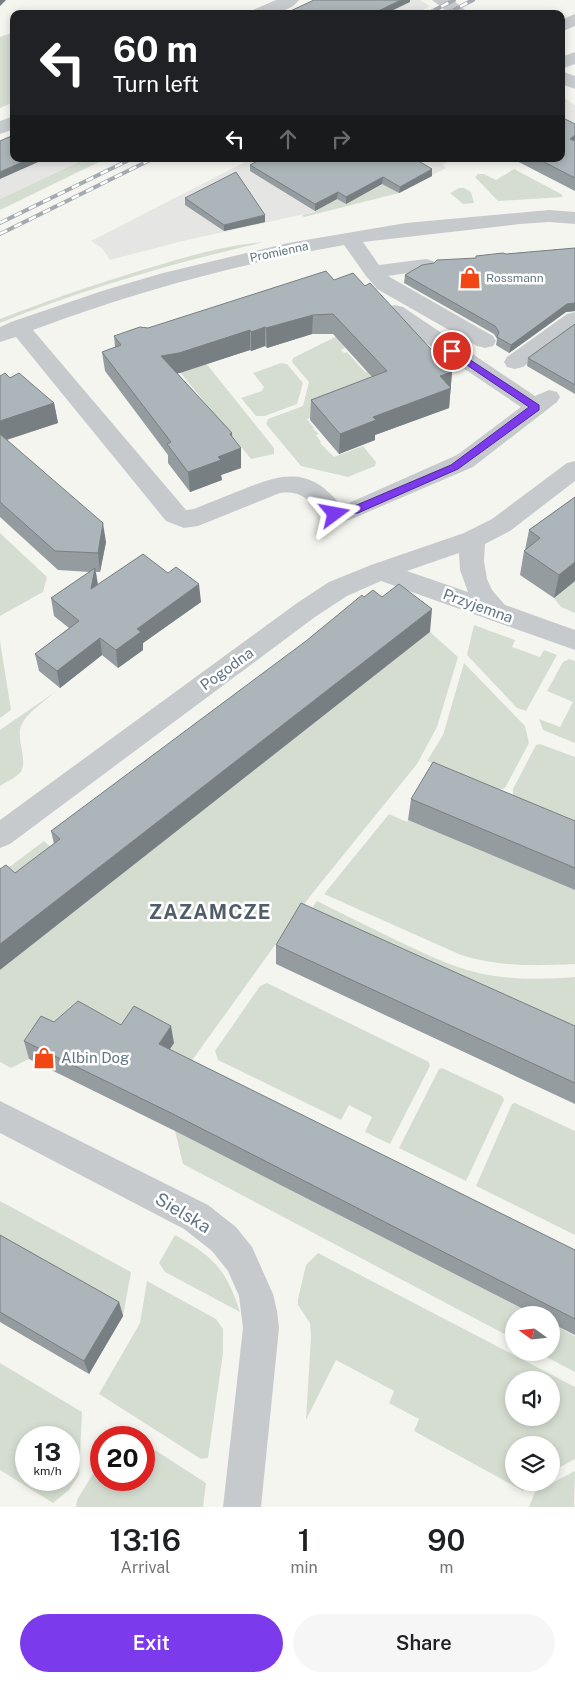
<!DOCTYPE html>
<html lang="en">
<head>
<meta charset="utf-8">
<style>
	:root { --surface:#fff; --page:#f6f6f6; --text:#202124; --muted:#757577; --accent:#7c3aed }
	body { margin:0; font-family:"Public Sans",sans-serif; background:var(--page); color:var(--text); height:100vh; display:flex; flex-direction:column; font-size:19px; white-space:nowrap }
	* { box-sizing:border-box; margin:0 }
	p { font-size:16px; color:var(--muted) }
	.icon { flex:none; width:28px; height:28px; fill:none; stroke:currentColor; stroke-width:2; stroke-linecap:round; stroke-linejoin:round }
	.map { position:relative; height:1507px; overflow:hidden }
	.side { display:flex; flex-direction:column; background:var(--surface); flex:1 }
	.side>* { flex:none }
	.banner { position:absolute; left:10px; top:10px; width:555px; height:152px; border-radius:10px; box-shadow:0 2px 8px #0003; background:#202124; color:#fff; overflow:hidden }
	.needle { width:32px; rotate:285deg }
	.fabs { position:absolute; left:505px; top:1306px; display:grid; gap:10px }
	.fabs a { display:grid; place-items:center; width:55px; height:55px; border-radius:50%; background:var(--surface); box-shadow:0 2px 8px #0003; font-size:25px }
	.speed { position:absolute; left:15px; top:1426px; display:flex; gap:10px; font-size:25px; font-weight:700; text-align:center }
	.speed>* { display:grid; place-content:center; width:65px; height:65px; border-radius:50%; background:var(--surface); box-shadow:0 2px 8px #0003; line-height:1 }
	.speed small { font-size:12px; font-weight:400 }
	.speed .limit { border:8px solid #d22; background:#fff; color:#111 }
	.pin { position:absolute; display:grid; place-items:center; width:42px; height:42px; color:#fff; margin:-21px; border:2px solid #fff; border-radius:50%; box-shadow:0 1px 5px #0007 }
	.me { position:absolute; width:55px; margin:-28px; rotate:77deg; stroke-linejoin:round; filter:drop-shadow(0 0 4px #0008) }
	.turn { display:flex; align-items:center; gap:18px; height:105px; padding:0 20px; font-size:22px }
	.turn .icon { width:65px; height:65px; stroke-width:2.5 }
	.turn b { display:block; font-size:35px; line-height:42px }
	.lanes { display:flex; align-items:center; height:48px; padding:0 20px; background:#0003; justify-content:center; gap:25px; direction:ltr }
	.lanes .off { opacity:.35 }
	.eta { display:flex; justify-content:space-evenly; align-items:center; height:85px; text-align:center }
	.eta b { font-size:30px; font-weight:600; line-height:35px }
	.action { display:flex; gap:10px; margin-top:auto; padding:10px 20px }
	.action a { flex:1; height:58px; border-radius:30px; background:var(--accent); color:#fff; font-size:20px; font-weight:600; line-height:58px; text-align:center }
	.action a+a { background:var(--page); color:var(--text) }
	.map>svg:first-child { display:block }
</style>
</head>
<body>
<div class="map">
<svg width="575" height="1507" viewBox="0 0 575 1507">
	<rect width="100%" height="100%" fill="#f5f5f0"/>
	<path fill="#e5e6e4" d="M314,0H420L430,6L415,14H283Z
		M561,96L575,105V191L513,159H561Z
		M14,134V159H85L0,199V140Z
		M251,159H453L442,165L446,168L399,193L183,241L110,260L102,248L91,241Z"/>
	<path fill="#d5ddd1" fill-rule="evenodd" d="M14,32V102L0,108V37Z
		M85,159H105L0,210V199Z
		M514,169L561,194L563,197L498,201L475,177L478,174H484L496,180Z
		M383,184L399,193L304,217L302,215L315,212V211L337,199L346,204Z
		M459,188H464L471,192L474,203L463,204L450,193Z
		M264,242C174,263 86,288 0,323V319C49,300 98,283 149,268C186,257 225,245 264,242Z
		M337,336L345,348L341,350L344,353L347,352L365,372H368L373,380L357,401L307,419L314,428L313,429L319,434L316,435L321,442L320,443L334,457L363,446L376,462L375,466L348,477L301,466L266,424L268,419L303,406L309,382L292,362L293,358Z
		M201,357L274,448V454L251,459L175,366Z
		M281,363L287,364L303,383L297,404L265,416H256L241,398L262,391L264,387L253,373Z
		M0,533L47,577L43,592L0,616Z
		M575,581V613L561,607L554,598Z
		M474,625L515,640L512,647L540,657L544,650L557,655L526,711L517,708L467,655Z
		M430,632L458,657L437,727L417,764L311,895L183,1073L161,1062L173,1043L29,1059L11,1068L0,1062V970Z
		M0,641L11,710L0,718Z
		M569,659L575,661V743L543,730L539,719L560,727L573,702L547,691L563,662Z
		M464,663L525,726L529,743L505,788L498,790L427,761L443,735Z
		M55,692C44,702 26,713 21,726C16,741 29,762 20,773C15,778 6,782 0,786V730Z
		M540,744L575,757V822L513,796V789L536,745Z
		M389,814L407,822L408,820L575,890V964C536,966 499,967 461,955L324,894Z
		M44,841L65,861L20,895L0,874Z
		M317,901C343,914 369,927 396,940C428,955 459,971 495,976C522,980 548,979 575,977V1047L301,923Z
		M267,983L429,1062L430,1066L390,1144L365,1132L372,1117L349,1105L341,1120L218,1060L215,1051L260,986Z
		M442,1068L502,1096L504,1100L466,1181L399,1148L439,1069Z
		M515,1103L575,1131V1235L476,1186L512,1104Z
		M175,1131L535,1315H514V1339L183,1164Z
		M0,1201L131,1272L123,1316L0,1246Z
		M175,1235C214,1257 226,1269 240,1312L165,1272L159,1263Z
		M318,1253L575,1387V1459L551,1472V1445H514V1482L531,1483L523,1491L414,1431L419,1419L389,1403L394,1391L336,1360L306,1420L311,1337L310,1323L298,1305V1299L306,1265ZM514,1380H551V1418H514Z
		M147,1281L216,1319L223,1329V1353L208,1458L201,1459L99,1394L140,1323Z
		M551,1323L575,1336V1372L539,1353L551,1352Z
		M0,1363L82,1412L79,1475L69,1490L53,1503L0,1470ZM26,1438H69V1480H26Z
		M144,1443L206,1483L203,1507H76L77,1500L94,1472L101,1477V1480H106L119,1489L125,1480H144Z
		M575,1471L574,1507H529L535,1492Z"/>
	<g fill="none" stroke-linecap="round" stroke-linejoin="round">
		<path fill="#c7cacd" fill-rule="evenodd" d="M276,0H299C289,14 266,14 251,14L253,10Z
			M432,0H453L470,14H450Z
			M575,14V26L561,32V20Z
			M575,52V64L561,69V57Z
			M561,71L575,76V89L561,84Z
			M14,116V129L0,134V121Z
			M549,210L575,212V224L549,222L520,224L363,242L379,265L426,259L433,261L436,265L433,269L388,276L493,336L496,341L493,346L485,348L477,346L377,289L366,276L344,245C238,264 134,292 33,330L186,510L194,509C211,502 228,495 244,489C285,472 310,468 340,504L349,503L457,455L521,407L387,317L384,312L387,307L395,305L403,307L535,396L549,390L557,392L560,397L557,402L473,467L354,518C348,520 341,523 335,522C315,521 315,488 280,493L198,526L184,528L166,521L16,337L0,342V327L11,322L105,290L163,273L288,243L406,223Z
			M575,312V329L523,367L515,369L507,367L504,362L507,357L567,314Z
			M575,461V481L510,531L485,544L484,561L487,579L492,590L505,605L575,630V650L381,581L347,596L315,617L10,844L0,848V820L297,603L329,582L371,565L464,533L492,519L567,463ZM459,553L460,570L468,592L407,571Z
			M0,1101L208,1205L236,1227L252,1247L273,1294L277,1311L279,1328L261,1507H223L243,1328L239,1296L228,1271L212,1251L184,1229L0,1133Z"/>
		<g stroke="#a4aab0" stroke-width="4">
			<path id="rail" d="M427,14L454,0
				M446,14L473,0
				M0,223L131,159
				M0,234L152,159"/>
		</g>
		<use href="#rail" stroke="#fff" stroke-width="2.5" stroke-dasharray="8" stroke-linecap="butt"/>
	</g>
	<path fill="#949c9f" d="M575,124V191L513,159H561Z
		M250,165L432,176L399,193L382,184L346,204L337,199L315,211L250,171Z
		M185,198L265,222L224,231L185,205Z
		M575,248V311L566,312L509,353L496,345L497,339L494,334L404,283L405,275L476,258L506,254Z
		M334,280L365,286L452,372L449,408L375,435V440L339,454L310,420L311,400L372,377L333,334H312L267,348L265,346L251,351L250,350L177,373L232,433V437L241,448V468L221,475L222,480L190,492L168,463V455L105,371L102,352L115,347L114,336L148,328Z
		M575,324V394L527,366L528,358Z
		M0,376L10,378L54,403L58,423L7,440L106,542L100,572H96L98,585L201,602L143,643V650L118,668L102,655L60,688L39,671L35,654L69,628L54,616L51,598L90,572L58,570L0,517Z
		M575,495V581L554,598L520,575L524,551L525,550L529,530L575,497Z
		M430,632L54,844L51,831Z
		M411,799L575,821V890L408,820Z
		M276,945L575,1026V1104L276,964Z
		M54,1022L121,1025L174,1043L169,1050L575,1250V1335L551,1323V1315H535L175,1131L29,1059L24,1041Z
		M0,1235L119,1302L123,1316L89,1374L0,1322Z
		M101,1455V1477L94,1472L93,1469Z
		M106,1480H125L119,1489Z"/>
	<path fill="#787f82" d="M0,0H6L0,6Z
		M401,0H410V2L385,14H372Z
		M575,135V146L570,139Z
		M29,159H45L0,179V172Z
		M432,169V176L399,193L400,187Z
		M383,177L382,184L346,204V197Z
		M338,192L337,199L315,211V204Z
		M265,215V222L224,231V225Z
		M575,303V311L566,312L509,353L511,345L567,304Z
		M313,315L312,334L267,348L266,328Z
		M265,327V346L251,351V332Z
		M250,330V350L180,373L163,376L161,356Z
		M452,372L449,408L375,435V440L339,454L340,434L440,376Z
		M54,403L58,423L5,440L0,446V421Z
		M232,433L233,451L241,448V468L221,475L222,480L190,492L188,472L218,457L230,434Z
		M103,523L106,542L100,572L98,553Z
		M575,562V581L554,598L559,575Z
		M95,568L98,586L91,589Z
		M199,584L201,602L143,643V650L118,668L116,650L137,629Z
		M432,609L430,632L0,970V944Z
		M100,638L102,655L60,688L57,671Z
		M171,1026L174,1043L161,1062L159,1044Z
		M119,1302L123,1316L89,1374L84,1361Z
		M122,1480H125L119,1489L118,1486Z"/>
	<path fill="#acb5b9" stroke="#787f82" d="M314,0H401L372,14H284Z
		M561,117L575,124V135L570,139L575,141V178L538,159H561Z
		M14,135V159H29L0,172V141Z
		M261,159H415L432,169L400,187L383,177L346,197L338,192L315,204L250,165Z
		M236,172L265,215L224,225L185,198Z
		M575,248V303L567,304L511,345L497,337L499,332L495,326L405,275L422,265L434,263L437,260L476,258V256L503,253L506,254Z
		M326,271L334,280L353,273L365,286L370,283L452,372L440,376L451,388L373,417L376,420L340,434L311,400L387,371L333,314L313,315L266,328L265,327L251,332L250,330L179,353L161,356L232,433L230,434L241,448L218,457L221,460L188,472L167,444L171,442L102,352L121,345L114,336L140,327L148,328Z
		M575,324V385L528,358Z
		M5,373L10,378L19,373L54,403L0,421V376Z
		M0,434L103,523L98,553L55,551L0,502Z
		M575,497V562L559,575L524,551L540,538L529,530Z
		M143,554L168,573L176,567L199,584L137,629L141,632L116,650L100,638L57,671L35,654L79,621L51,598L95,568L91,589Z
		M399,584L432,609L0,944V869L6,865L15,873L60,839L51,831L306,641L362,595L364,597L373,590L382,597Z
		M433,762L575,821V868L411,799Z
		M301,903L575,1026V1083L276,945Z
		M78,1001L121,1025L134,1006L171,1026L159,1044L575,1250V1319L173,1114L24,1041L41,1016L54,1022Z
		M0,1235L119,1302L84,1361L0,1312Z
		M115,1432L124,1438H112Z
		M101,1455V1475L93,1469Z
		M109,1480H122L118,1486Z"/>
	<path fill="#7c3aed" stroke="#51269a" d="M452,348L539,405V410L458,469L358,513L332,516V511L352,507L451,465L529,407L449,353V349Z"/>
	<defs>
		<g id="shop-bare" transform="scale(1.725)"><path d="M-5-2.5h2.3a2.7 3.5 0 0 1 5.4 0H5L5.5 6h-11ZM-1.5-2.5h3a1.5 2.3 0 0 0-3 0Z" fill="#f14714" stroke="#fff" stroke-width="2.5" paint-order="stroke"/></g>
	</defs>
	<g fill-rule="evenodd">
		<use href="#shop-bare" x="470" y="278"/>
		<use href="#shop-bare" x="44" y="1058"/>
	</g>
	<g text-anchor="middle" stroke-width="5" stroke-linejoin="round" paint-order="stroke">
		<g font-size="12" fill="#617584" stroke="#fff">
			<text transform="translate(279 252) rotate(-12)" y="4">Promienna</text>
		</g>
		<g font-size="12" fill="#617584" stroke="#fff" text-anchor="start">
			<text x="486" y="282">Rossmann</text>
		</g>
		<g font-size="15" fill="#617584" stroke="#fff">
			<text transform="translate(478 606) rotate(20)" y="5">Przyjemna</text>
			<text transform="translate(227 669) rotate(-36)" y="5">Pogodna</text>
		</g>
		<g font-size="15" fill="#617584" stroke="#fff" text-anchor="start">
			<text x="61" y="1063">Albin Dog</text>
		</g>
		<g font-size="18" fill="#617584" stroke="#fff">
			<text transform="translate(183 1213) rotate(31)" y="6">Sielska</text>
		</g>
		<g font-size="20" font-weight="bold" letter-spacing="1" fill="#505e69" stroke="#fff">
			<text x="210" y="919">ZAZAMCZE</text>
		</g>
	</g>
</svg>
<div class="fabs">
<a><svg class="needle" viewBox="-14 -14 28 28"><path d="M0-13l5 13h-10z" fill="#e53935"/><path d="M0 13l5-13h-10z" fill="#757577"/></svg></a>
<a><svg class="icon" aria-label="sound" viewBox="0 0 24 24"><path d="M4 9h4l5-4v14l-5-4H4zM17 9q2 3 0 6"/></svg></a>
<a><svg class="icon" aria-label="layers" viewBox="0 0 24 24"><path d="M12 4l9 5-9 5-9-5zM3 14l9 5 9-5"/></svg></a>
</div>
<div class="speed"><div>13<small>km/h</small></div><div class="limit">20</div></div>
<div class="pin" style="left:452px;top:351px;background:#d93025"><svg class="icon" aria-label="arrive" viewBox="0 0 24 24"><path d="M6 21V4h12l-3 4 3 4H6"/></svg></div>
<svg class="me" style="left:335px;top:514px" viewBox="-20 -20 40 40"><path d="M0-17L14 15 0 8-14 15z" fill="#7c3aed" stroke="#fff" stroke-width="4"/></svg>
<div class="banner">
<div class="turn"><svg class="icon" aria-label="left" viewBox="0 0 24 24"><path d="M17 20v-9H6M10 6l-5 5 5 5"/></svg><div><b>60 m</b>Turn left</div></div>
<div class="lanes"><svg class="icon" aria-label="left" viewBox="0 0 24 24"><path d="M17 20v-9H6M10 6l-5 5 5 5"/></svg><svg class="icon off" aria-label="ahead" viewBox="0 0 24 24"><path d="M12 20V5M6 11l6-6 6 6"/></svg><svg class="icon off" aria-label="right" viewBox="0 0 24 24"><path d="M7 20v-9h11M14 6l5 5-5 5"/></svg></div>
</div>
</div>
<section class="side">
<div class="eta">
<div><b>13:16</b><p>Arrival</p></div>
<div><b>1</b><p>min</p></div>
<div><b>90</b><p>m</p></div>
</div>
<div class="action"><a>Exit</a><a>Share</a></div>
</section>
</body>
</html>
